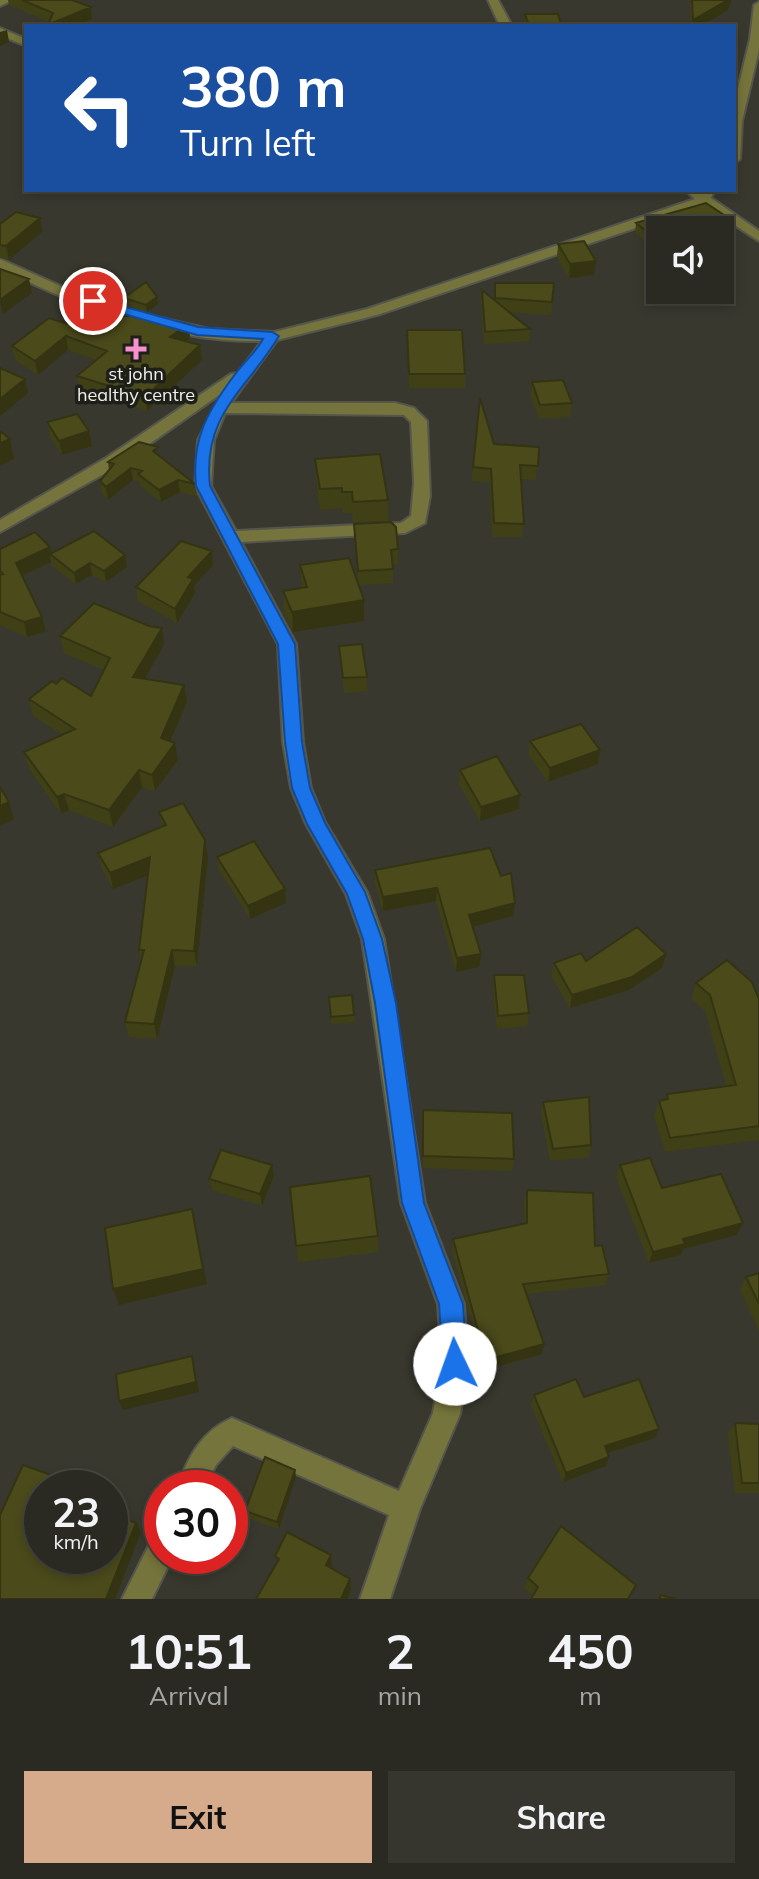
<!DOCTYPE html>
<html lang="en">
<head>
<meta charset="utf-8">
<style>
	:root { --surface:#2a2a22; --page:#36362f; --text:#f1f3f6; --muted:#a5a7a5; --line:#464640; --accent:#d6ab8b }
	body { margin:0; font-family:Mulish,sans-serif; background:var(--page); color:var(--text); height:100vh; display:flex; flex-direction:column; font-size:30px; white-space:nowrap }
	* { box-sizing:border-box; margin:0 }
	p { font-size:26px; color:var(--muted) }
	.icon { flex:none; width:44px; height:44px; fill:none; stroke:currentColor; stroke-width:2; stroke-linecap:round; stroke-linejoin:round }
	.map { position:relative; height:1599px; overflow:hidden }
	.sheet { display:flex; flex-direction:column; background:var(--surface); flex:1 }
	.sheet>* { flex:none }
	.hud { position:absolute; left:24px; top:24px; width:712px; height:168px; border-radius:0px; box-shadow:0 4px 12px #0003,0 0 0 2px var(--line); background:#1a4fa0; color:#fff; overflow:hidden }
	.tools { position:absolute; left:646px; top:216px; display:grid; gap:16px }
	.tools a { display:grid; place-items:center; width:88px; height:88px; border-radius:0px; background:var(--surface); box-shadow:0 4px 12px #0003,0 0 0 2px var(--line); font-size:40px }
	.speed { position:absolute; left:24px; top:1470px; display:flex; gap:16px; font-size:40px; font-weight:700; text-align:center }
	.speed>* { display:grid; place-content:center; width:104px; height:104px; border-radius:50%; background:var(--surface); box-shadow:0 4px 12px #0003,0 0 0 2px var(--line); line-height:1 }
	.speed small { font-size:20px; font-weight:400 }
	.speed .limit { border:12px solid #d22; background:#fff; color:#111 }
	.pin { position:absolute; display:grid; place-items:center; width:68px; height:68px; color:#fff; margin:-34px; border:4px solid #fff; border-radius:50%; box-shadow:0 2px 8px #0007 }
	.me { position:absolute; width:88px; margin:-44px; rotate:357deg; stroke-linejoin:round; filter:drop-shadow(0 0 6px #0008) }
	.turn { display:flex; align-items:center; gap:28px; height:168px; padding:0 24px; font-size:36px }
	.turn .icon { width:104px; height:104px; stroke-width:2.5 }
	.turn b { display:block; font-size:56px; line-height:68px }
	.eta { display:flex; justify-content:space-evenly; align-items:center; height:136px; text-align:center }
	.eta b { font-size:48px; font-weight:700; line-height:56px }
	.cta { display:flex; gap:16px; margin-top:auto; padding:16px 24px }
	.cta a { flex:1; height:92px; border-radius:0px; background:var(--accent); color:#111; font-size:32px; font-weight:700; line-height:92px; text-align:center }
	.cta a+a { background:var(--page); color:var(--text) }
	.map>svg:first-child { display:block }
</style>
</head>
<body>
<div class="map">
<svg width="759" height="1599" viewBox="0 0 759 1599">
	<rect width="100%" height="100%" fill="#38382e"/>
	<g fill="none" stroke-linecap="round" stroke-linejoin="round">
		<g stroke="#55554c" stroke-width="4">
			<path id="minor" d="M0,0H13L0,6Z
				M488,0H498L512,26H500Z
				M759,2V50L742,121L740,159L734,163V105L750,39L754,5Z
				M0,28L26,39V46L0,35Z
				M685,190H714L711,198L759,231V241L704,205L377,315L277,340L231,403H395L414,408L427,421L430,496L425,523L405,533L241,542L296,644L303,742L311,788L325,822L367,892L384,939L425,1203L464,1304L468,1364L460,1414L420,1509L390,1599H360L389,1515L233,1446L216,1465L204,1488H176C189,1457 200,1432 232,1418L399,1491L433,1413L442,1364L438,1304L401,1203L362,939L346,894L306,824L291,788L283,742L278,644L195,486L198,440L222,393L118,466L0,532V520L106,458L231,374L238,373L262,341C172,343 79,308 0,268V259L65,288L139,313L209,329L274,332L367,309L695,199ZM225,413L404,415L411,422L414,483L411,516L401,523L236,531L211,486L214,440Z
				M162,1535V1556H173L152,1599H122L152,1539Z"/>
		</g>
		<use href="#minor" fill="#75743c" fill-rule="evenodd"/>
	</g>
	<path fill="#404017" d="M8,0H75V1L91,7L92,19L76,26H48L49,22L9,5Z
		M690,0H738H732L728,10L701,26H691Z
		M525,14L561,24L581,26H524Z
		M40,218L43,231L9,260L0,258V224Z
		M733,221L731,231L720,235V230H660V253L635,233L636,223Z
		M558,244L596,261L594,275L569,278L557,258Z
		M495,283H554L551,315L508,312L530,329L529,341L484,344L481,302L482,290L494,300Z
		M157,297L158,304L147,312L125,305L124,298Z
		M128,310L129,316L188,324L190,338L186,341L202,360L147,411L80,391L77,376L96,360L68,350L38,375L15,360L12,346L71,325Z
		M407,330L465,374V388H409Z
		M532,382L572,403L570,417L539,419L531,397Z
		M47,422L89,431L92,446L62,455L50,437Z
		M494,444L539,447L536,480L521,479L524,524L522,537H492L490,482L472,481L473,467Z
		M160,456L195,484L197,496L180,492L161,502L140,486L139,481L133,480L108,500L102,493L100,481L109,470L108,462Z
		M315,459L388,500V521L353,522L352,513H343L342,508L320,510L316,479Z
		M354,524L398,549V564H393V583L358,585L364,621L293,632L284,612L283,591L302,588L300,565L358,583Z
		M0,549L51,553L125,555L127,567L106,582L92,575L76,584L52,566L51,562L22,576L42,617L46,631L27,637L0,625Z
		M212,551L213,565L194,586L195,593L177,623L138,601L136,587Z
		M60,636L164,645L144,679L184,685L187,702L170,741L178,760L155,791L142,787L113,827L69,810L61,814L29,769L24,752L62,734L33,716L29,699L56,684L91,696L104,670L64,653Z
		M339,646L367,677V691L344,693Z
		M530,741L600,750L598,764L548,782L529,756Z
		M460,770L520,795L519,809L480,821L459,784Z
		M159,812L208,857L197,966H175L157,1039L129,1037L125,1022L141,960L139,950L148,875L113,889L102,869L98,853L162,827Z
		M490,848L513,916L472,927L479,967L456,972L436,901L383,911L375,884V870Z
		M217,857L285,889L286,903L250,919L219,870Z
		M666,954L662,968L629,990L570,1008L551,976L554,963L586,961Z
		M494,975L529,1013L527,1026L497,1029L493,988Z
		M696,983L759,999V1140L665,1152L654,1116L659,1101L665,1100L667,1094L726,1086L705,1011L692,999Z
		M329,997L354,1015L355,1022L331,1024Z
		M543,1102L591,1145L588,1157L550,1161L541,1114Z
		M423,1110L514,1159L512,1171L423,1168Z
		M272,1165L274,1176L262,1206L212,1190L209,1179Z
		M620,1165L662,1188L737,1235L683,1249L681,1255L649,1263L616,1177Z
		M290,1187L378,1236V1252L298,1262Z
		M527,1190L595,1246L609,1274L605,1285L527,1294L542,1354L485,1370L452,1250L453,1239L525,1224L524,1201Z
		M759,1273V1331L740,1290L746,1277Z
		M534,1395L584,1397L655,1438L608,1453L606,1466L563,1482L531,1405Z
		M735,1423L759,1424V1493H735L728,1434Z
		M296,1477L279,1529L247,1518L245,1511Z
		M528,1578L636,1585L533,1595L524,1588Z"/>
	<path fill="#343413" d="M728,0H732L728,10L701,26H692L693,20Z
		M91,7L92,19L76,26H48Z
		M7,30L9,42L0,46V32Z
		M40,218L43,231L9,260L6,246Z
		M733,221L731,231L720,235V230H704Z
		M596,261L594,275L569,278L570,264Z
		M29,279L32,293L3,314L0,300Z
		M157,297L158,304L147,312L146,305Z
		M188,324L190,338L172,352L170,337Z
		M66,336L68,350L38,375L35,361Z
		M200,345L202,360L147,411L145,397Z
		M25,379L28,393L0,416V399Z
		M89,431L92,446L62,455L59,441Z
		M10,439L14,459L0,466V443Z
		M131,468L133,480L108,500L106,487Z
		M178,480L180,492L161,502L159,490Z
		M50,547L52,556L50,554L51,562L19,577L16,563Z
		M212,551L213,565L194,586L195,593L177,623L175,609L188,577Z
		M125,555L127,567L106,582L104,571Z
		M90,563L92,575L76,584L74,573Z
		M364,600V621L293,632L292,612Z
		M42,617L46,631L27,637L24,622Z
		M162,628L164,645L136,694L133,677Z
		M184,685L187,702L164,755L161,738Z
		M175,743L178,760L155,791L152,775Z
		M600,750L598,764L548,782L550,768Z
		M139,770L142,787L113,827L109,810Z
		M64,794L69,810L61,814L57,797Z
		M520,795L519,809L480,821L481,807Z
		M9,802L14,819L0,826V806Z
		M205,840L208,857L197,966L194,951Z
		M150,857L154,873L113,889L110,873Z
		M437,888L436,901L383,911V897Z
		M285,889L286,903L250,919L248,906Z
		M515,903L513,916L468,928L469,915Z
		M172,950L175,966L157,1039L154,1024Z
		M481,954L479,967L456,972L457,958Z
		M666,954L662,968L629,990L570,1008L572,995Z
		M272,1165L274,1176L262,1206L260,1194Z
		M192,1209L207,1284L119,1305L113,1289Z
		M743,1223L737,1235L683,1249L681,1255L649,1263L653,1252L683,1239Z
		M544,1344L542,1354L485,1370L486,1360Z
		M192,1356L199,1392L123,1410L119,1401Z
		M659,1429L655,1438L601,1455L605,1446Z
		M609,1457L606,1466L563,1482L566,1473Z
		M295,1470L296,1477L279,1529L277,1522Z
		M136,1523L141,1532L115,1599H106Z
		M331,1555L332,1566L327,1575L326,1565Z
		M350,1579L351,1589L347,1599H341Z"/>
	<path fill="#4b4a1b" stroke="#343413" stroke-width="2" d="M22,0H72L91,7L48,25L53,13Z
		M692,0H728L693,20Z
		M525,14H558L561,24L581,26H529Z
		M706,203L733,221L704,230H660V242L636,223Z
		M16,212L40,218L6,246L0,245V224Z
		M584,241L596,261L570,264L558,244Z
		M0,269L29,279L0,300Z
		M146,282L157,297L146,305L124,298Z
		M495,283H554L552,302L495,298Z
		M482,290L530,329L485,332Z
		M106,303L128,310L120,316H152L188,324L170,337L200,345L145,397L77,376L107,351L66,336L35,361L12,346L49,318L71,325Z
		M407,330H462L465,374H409Z
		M0,368L25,379L0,399Z
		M563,380L572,403L540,405L532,382Z
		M480,398L494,444L539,447L538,466L520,465L524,524L494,523L491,469L473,467Z
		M77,414L89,431L59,441L47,422Z
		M0,431L10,439L0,443Z
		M139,442L158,447L153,451L195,484L178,480L159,490L138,474L142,471L131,468L106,487L100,481L114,464L108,462Z
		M380,454L388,500L353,502L352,492H342V488L320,489L315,459Z
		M391,522L396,527L398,549L391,550L393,569L358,571L354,524Z
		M94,531L125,555L104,571L90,563L74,573L50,554Z
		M35,532L50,547L16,563L42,617L24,622L0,612V575L3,574L0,571V549Z
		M181,541L212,551L188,577L193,579L175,609L136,587Z
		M349,558L364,600L292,612L283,591L307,587L300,565Z
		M94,603L149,626L162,628L133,677L184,685L161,738L175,743L152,775L139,770L109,810L64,794L57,797L24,752L75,729L29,699L52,681L56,684L62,678L91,696L110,658L60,636Z
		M362,644L367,677L343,678L339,646Z
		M581,724L600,750L550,768L530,741Z
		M497,756L520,795L481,807L460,770Z
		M0,787L9,802L0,806Z
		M183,803L205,840L194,951L172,950L154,1024L125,1022L144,950H139L150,857L110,873L98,853L166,825L159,812Z
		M254,841L285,889L248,906L217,857Z
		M490,848L501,876L511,873L515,903L469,915L481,954L457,958L437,888L383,897L375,870Z
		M637,927L666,954L632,977L572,995L554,963L581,953L586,961Z
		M727,960L752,982L759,999V1126L670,1138L659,1101L668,1099L667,1094L736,1085L710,995L696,983Z
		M494,975H524L529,1013L498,1016Z
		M352,995L354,1015L331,1017L329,997Z
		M589,1097L591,1145L553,1149L543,1102Z
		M423,1110L512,1113L514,1159L423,1156Z
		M221,1150L272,1165L260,1194L209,1179Z
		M650,1158L662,1188L721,1174L743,1223L683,1239L685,1244L653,1252L620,1165Z
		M370,1176L378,1236L296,1246L290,1187Z
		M527,1190L593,1193L595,1246L602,1245L609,1274L523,1284L544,1344L486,1360L453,1239L527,1223Z
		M192,1209L203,1269L113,1289L105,1228Z
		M759,1273V1304L746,1277Z
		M192,1356L196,1382L119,1401L116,1374Z
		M576,1379L584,1397L639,1379L659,1429L605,1446L609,1457L566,1473L534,1395Z
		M735,1423L759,1424V1483H742Z
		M265,1457L295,1470L277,1522L245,1511Z
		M23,1465L84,1487L83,1488H42V1556H110V1513L136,1523L106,1599H0V1515Z
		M561,1526L636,1585L628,1599H531L538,1587L528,1578Z
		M287,1532L331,1555L326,1565L350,1579L341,1599H256L279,1559L275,1556Z
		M660,1595L677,1599H660Z"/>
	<path fill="#1a73e8" stroke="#114b97" stroke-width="2" d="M93,298L198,327L272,332L279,336C246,391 202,414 210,486L295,644L302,742L310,788L325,823L365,892L382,939L396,1003L424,1203L463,1304L467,1364L463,1373L455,1376L446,1373L443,1364L439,1304L402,1203L375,1003L363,939L347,894L307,824L292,788L285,742L278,644L196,486C191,439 208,410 236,373C245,361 256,352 263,339L197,335L89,304V299Z"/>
	<path fill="#f690cf" stroke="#1f1f1a" stroke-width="3" d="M132 337h8v8h8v8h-8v8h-8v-8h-8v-8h8z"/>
	<g text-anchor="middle" stroke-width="7" stroke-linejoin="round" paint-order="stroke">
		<g font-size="18" fill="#f0f0ea" stroke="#1f1f1a">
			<text x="136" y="380">st john<tspan x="136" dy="21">healthy centre</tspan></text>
		</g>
	</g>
</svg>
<div class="tools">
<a><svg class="icon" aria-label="sound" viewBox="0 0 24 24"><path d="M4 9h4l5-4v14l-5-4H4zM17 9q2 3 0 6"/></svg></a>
</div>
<div class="speed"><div>23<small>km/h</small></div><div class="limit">30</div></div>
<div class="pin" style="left:93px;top:301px;background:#d93025"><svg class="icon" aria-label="arrive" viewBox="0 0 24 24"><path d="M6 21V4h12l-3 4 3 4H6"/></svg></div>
<svg class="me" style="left:455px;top:1364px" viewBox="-20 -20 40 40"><circle r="19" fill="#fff"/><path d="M0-13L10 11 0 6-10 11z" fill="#1a73e8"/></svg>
<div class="hud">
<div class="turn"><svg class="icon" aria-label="left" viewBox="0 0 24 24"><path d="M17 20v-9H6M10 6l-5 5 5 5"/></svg><div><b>380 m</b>Turn left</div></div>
</div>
</div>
<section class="sheet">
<div class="eta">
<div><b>10:51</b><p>Arrival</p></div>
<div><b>2</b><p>min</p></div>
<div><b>450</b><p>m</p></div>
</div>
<div class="cta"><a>Exit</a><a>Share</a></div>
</section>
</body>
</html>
